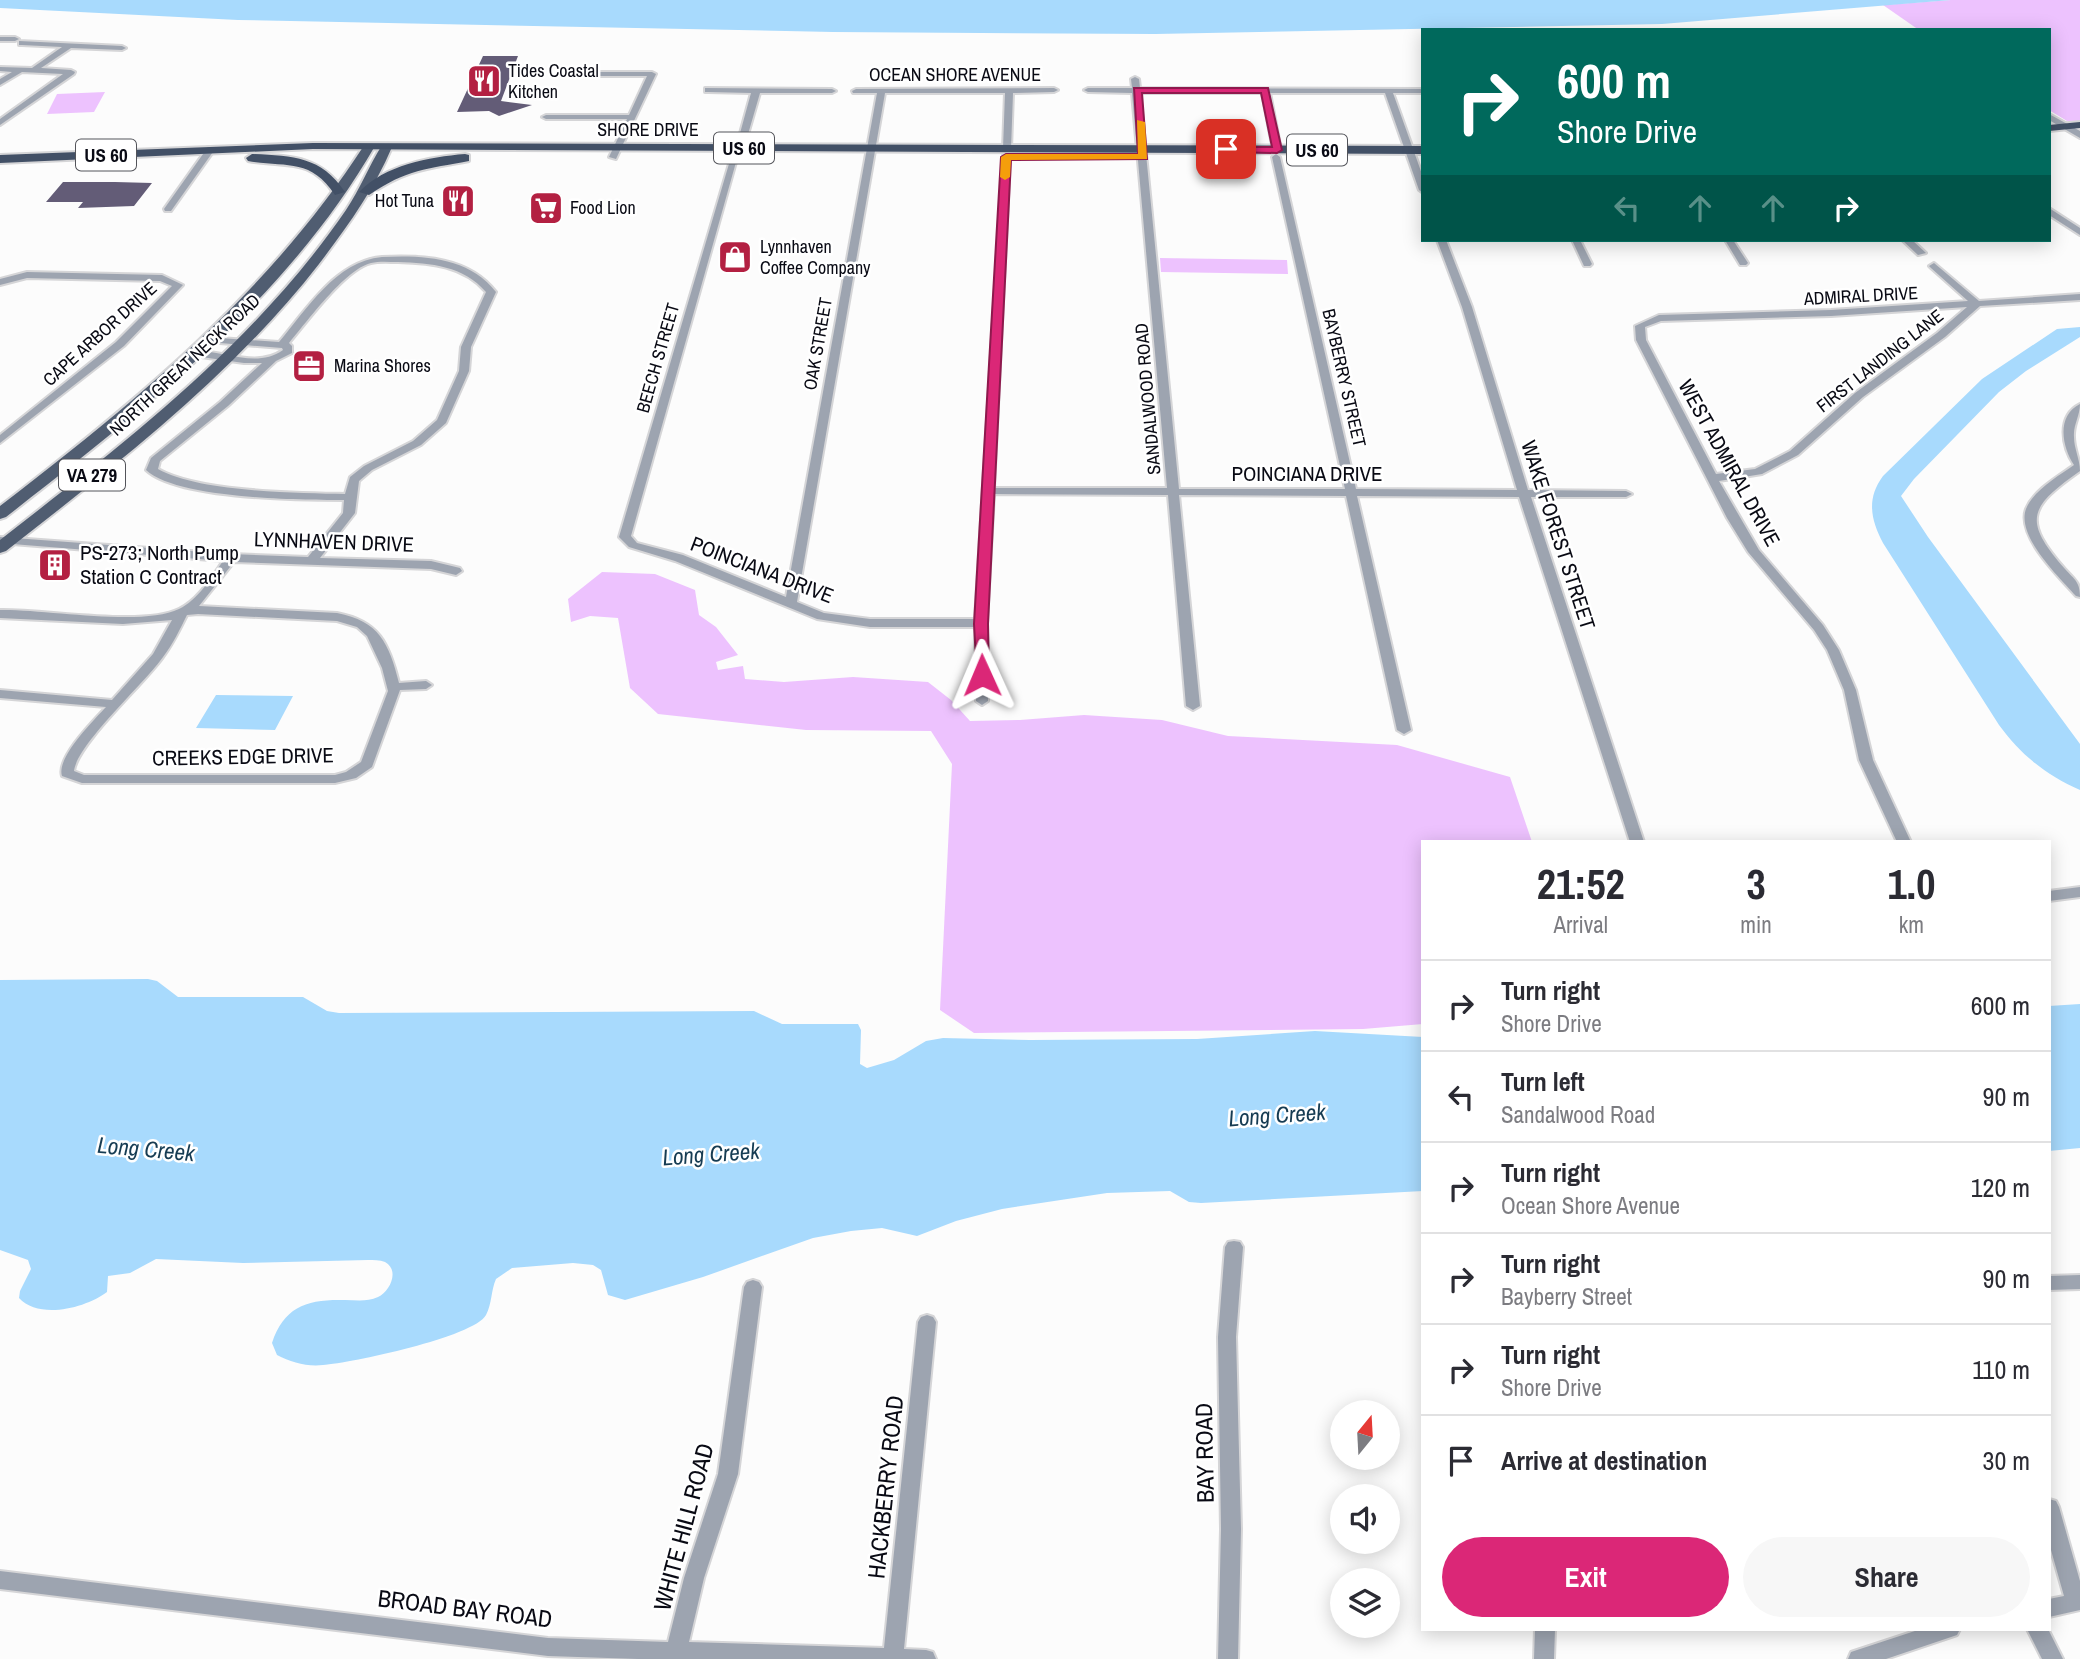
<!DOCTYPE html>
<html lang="en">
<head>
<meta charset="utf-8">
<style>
	:root { --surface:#fff; --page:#f7f7f7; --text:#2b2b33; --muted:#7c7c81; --line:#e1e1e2; --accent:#db2777 }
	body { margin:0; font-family:"Archivo Narrow",sans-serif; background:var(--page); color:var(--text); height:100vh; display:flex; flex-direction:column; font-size:26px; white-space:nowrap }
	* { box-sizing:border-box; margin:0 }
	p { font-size:23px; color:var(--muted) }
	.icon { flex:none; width:38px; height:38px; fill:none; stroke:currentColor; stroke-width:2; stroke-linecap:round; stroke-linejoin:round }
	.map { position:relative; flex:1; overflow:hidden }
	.panel { position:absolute; left:1421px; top:840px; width:630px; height:791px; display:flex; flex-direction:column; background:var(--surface); border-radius:0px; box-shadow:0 4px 18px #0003 }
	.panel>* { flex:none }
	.guide { position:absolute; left:1421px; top:28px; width:630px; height:214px; border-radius:0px; box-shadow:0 4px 18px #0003; background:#00695c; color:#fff; overflow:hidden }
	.needle { width:46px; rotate:18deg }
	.buttons { position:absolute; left:1330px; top:1400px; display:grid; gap:14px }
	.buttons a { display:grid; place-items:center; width:70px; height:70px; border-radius:50%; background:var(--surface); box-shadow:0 4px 18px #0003; font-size:35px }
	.pin { position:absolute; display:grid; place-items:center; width:60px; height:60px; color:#fff; margin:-30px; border-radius:14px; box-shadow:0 4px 10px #0006 }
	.me { position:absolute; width:77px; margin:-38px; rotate:359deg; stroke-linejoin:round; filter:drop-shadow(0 0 5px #0008) }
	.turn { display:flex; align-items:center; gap:24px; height:147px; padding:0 21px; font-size:32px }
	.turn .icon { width:91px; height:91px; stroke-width:2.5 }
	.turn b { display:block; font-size:49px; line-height:60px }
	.lanes { display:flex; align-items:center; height:66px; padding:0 21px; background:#0003; justify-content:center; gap:35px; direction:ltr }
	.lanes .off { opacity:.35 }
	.eta { display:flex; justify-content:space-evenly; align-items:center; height:119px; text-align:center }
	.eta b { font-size:42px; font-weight:800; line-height:49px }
	.button { display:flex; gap:14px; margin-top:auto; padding:14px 21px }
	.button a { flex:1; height:80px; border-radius:42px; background:var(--accent); color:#fff; font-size:28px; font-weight:800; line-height:80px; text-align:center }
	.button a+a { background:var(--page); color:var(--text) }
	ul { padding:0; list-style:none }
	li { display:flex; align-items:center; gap:21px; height:91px; padding:0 21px; border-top:2px solid var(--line) }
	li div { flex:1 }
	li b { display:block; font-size:26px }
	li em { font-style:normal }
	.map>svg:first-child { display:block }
</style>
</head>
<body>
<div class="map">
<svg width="2080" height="1659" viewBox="0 0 2080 1659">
	<rect width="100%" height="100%" fill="#fcfcfc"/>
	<path fill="#edc2fe" d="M1951,0H2080V129L2049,110V30H1919L1883,5Z
		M105,92L94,112L47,114L57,94Z
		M1160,258L1287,260L1288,274L1161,272Z
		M602,572L655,574L695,590L699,615L716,627L738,655L716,662L718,670L743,666L745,679L784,682L853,677L928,682L951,700L970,721L1020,720L1084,715L1162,720L1228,736L1397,745L1510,777L1532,842H1423V1024L1363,1029L974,1033L940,1010L952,764L931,731L806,730L658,714L630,688L618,618L590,616L571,622L568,599Z"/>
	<path fill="#a8dafd" d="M0,0H1951L1662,24L1155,34L833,32L238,20L0,8Z
		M2080,327V337L2026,371L1999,392L1914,479L1901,496L1928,537L2080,744V790C2046,775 2021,755 1999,725L1883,543C1871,520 1866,499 1883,476L1982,379L2057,329Z
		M216,695L293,696L275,730L196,728Z
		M148,979L157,981L178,997H303L327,1011L339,1013L754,1011L782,1024H858L861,1030L860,1064L867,1068L894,1060L926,1041L943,1038L1030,1040L1197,1039L1315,1031L1423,1037V1191L1201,1203L1189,1202L1170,1191L1107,1193L1002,1209L956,1221L917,1236L882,1228L851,1231L813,1238L703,1277L625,1300L608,1295L601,1270L593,1265L573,1263L512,1268L496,1279C491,1290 492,1304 486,1315C474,1337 351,1363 323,1365C307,1367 291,1362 277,1355L272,1343C284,1306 308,1299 345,1300C356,1300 367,1302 378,1297C390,1292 400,1270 385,1262C380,1260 373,1260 368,1260L243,1263L156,1259L130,1273L108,1276L107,1292C86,1308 39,1320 19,1298L20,1291L31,1269L28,1260L0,1250V980Z
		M2080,1004V1148L2049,1151V1006Z"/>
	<path fill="#635c77" d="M483,56H518L501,101L532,105L499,116L489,111L457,112Z
		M63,182H115L152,183L134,206L78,208L83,202H46Z"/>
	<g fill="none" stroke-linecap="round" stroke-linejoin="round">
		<g stroke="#d5d5d7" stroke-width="4">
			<path id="minor" d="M0,37H15L19,39L15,41H0Z
				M19,41L122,46L126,48L122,50L71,48L41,68L71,70L75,72L74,74L0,125V119L63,74L22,72L0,85V79L12,72L0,71V67L32,68L62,47L22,45H19Z
				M560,72H652L656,74L616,159L609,157L627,119H546L542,117L546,115H629L647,76H560Z
				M1135,77L1139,79L1140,88L1423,89V93H1393L1423,177V193L1419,190L1385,93H1270L1281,150L1277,153L1273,150L1262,93H1140L1179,489H1345L1272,157L1276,154L1280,157L1356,489L1517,490L1462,307L1437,240H1446L1472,307L1528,490L1626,491L1632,494L1626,497H1531L1644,842H1630L1519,497L1357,496L1411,730L1404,734L1397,730L1346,496L1179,495L1200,706L1193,710L1186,706L1168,495L994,494L987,623L988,701L982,705L976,701L975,627H870L817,619L675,561L629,547L619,537L731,157L738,155L631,536L637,543L683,555L786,597L877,93H853L852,91L856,89L1054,88L1058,90L1054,92L1013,93L1011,149L1007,152L1003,149L1005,93H885L797,602L824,613L870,619H975L1003,155L1010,157L994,488H1167L1132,93L1088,92L1084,90L1088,88H1132L1131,79Z
				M705,88L832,89L836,91L832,93H760L744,148L740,151L736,148L751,93L708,92H705Z
				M2049,114L2080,131V138L2049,120Z
				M208,147L215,149L171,211H165L164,209Z
				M2049,208L2080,228V235L2049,215Z
				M1572,240H1580L1592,264L1590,266H1584Z
				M1725,240H1733L1748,263L1746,265H1740Z
				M1902,240H1912L1926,253L1918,255Z
				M382,257C423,255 469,257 496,292L471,347L469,371L446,423L421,445L372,470L359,481L355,513L320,558L431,561L460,568L462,571L456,575L431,569L234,562L199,606L337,613C379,621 389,643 399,683L426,681L432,685L426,689L400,690L372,767L356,778L335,783H82L62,776C56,758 93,721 106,707L0,698V690L112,700L153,654L172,620L123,624L0,618V610C46,609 142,627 179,609C198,600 211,578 223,561L0,543V537L231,554L308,557L343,513L344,500C301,500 177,499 146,470L151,458L220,402L262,363H244L194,356L189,353L190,351C220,348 255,370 283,350L282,348L208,342L204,341V337L279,342C307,309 336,261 382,257ZM398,262C431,263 464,266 486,292L461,347L459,371L437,420L413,441L364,466L350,477L345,494C297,493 198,492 158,469L160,461L228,406L276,361L292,353V346L289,343C306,323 345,269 371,263C379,261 389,262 398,262ZM198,614L337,621L357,627L367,636L382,668L388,691L361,762L346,772L335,775H84L74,771C77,744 145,683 163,657C173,644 180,629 187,615Z
				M1934,263L1979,301L2080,294V300L1980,306L1945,337L1863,397L1798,455L1762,474L1719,481L1759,550L1823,625L1839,650L1856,690L1873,760L1911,842H1897L1859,760L1844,690L1827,650L1814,630L1748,552L1727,518L1636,340L1635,326L1659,315L1831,310L1968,301L1931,268L1929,266ZM1967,307L1937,333L1855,393L1790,451L1755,469L1716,474L1646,340L1645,327L1661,321L1831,316Z
				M27,272L162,275L183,285L124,346L0,443V435L116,342L172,286L160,281L27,278L0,285V279Z
				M2080,404C2080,416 2073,425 2074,437C2074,449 2080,459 2080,471C2029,507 2022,520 2065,569C2075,580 2080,582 2080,597L2076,596C2059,577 2016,536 2026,509C2034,490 2057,477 2074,465C2062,447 2056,416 2080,404Z
				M2080,887V897L2049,901V891Z
				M1234,1241L1240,1242L1243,1247L1236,1337L1241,1529L1238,1659H1218L1221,1529L1218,1337L1225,1247L1228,1242Z
				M2080,1275V1289L2049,1290V1276Z
				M753,1280L759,1282L762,1287L738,1474L704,1578L689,1642L884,1648L918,1322L921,1317L927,1315L933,1317L936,1322L904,1649L926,1650L933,1652L936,1659H638L548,1656L0,1589V1571L548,1638L668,1642L684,1578L718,1474L744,1287L747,1282Z
				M2049,1499L2056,1501L2059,1507L2080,1581V1610L2049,1617V1599L2064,1596L2049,1543Z
				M1535,1629H1555L1554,1659H1534Z
				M1921,1629H1960L1957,1635L1886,1659H1848L1851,1652Z
				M2027,1629H2048L2063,1659H2042Z"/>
		</g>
		<g stroke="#d5d5d7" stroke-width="4">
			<path id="primary" d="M365,144L375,146C287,299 142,411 6,517L0,519V506C138,400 270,291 365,144Z
				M382,145L392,147C374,190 347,227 319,264C231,377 117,464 6,551L0,553V540C126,442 255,343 346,210C360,189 369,166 382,145Z"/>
		</g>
		<g stroke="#d5d5d7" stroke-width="4">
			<path id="trunk" d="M2080,122V128L2049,131V125Z
				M313,143L1423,146V154L313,149L0,163V155Z
				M252,154C292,156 321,156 345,192L335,195C310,157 286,168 248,161L246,158Z
				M465,154L469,155V161C427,169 407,169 369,195L359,192C385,165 429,157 465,154Z"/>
		</g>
		<use href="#minor" fill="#9da4b0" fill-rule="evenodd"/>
		<use href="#primary" fill="#505d71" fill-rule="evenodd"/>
		<use href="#trunk" fill="#425066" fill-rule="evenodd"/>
	</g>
	<path fill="#db2777" stroke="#8e194d" stroke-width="2" d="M1134,88H1268L1282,150L1277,153L1226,152L1221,149L1226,147H1272L1261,93H1142L1147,159L1011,160L988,624L989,675L982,680L977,678L974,624L1001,157L1006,154H1138Z"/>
	<path fill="#f59e0b" d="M1137,120L1145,122L1147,159L1011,160L1010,177L1005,180L1000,177L1001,157L1006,154H1138Z"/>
	<defs>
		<g id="restaurant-square" transform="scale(1.75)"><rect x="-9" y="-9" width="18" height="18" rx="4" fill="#b32042" stroke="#fff"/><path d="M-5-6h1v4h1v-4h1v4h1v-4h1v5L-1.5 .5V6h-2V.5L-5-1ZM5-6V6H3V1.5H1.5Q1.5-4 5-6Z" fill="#fff"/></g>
		<g id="supermarket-square" transform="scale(1.75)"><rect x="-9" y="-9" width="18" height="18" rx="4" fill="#b32042" stroke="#fff"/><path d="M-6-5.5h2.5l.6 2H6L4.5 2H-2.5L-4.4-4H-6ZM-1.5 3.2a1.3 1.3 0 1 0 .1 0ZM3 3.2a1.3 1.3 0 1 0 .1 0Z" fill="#fff"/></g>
		<g id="shop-square" transform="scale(1.75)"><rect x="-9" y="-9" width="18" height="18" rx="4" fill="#b32042" stroke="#fff"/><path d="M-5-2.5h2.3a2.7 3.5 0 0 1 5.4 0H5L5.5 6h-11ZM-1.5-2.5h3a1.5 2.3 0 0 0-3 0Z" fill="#fff"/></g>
		<g id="office-square" transform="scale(1.75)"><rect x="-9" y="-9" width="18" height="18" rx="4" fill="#b32042" stroke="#fff"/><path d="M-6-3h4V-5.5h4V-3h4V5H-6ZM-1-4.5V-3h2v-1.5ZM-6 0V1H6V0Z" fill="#fff"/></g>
		<g id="building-square" transform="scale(1.75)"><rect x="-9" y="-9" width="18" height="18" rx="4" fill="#b32042" stroke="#fff"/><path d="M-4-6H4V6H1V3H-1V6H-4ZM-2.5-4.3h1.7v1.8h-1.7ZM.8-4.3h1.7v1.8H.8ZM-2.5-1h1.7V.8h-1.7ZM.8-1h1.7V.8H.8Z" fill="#fff"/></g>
	</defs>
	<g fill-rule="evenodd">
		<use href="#restaurant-square" x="484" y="81"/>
		<use href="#restaurant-square" x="458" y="201"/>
		<use href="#supermarket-square" x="546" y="208"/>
		<use href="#shop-square" x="735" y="257"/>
		<use href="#office-square" x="309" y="366"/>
		<use href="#building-square" x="55" y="565"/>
	</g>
	<g text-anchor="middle" stroke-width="5" stroke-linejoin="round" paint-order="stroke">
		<g font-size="18" fill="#090a14" stroke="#fff" text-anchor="start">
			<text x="508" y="77">Tides Coastal<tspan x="508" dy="21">Kitchen</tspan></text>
			<text x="434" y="207" text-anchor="end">Hot Tuna</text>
			<text x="570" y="214">Food Lion</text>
			<text x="760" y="253">Lynnhaven<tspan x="760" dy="21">Coffee Company</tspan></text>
			<text x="334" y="372">Marina Shores</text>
		</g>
		<g font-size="18" fill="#090a14" stroke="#fff">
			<text x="955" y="81">OCEAN SHORE AVENUE</text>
			<text x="648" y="136">SHORE DRIVE</text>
			<text transform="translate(1861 296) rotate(-3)" y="6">ADMIRAL DRIVE</text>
			<text transform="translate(100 334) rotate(-42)" y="6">CAPE ARBOR DRIVE</text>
			<text transform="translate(818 344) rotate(-80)" y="6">OAK STREET</text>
			<text transform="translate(658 358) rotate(-74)" y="6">BEECH STREET</text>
			<text transform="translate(1880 361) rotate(-38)" y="6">FIRST LANDING LANE</text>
			<text transform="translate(185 365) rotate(-43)" y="6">NORTH GREAT NECK ROAD</text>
			<text transform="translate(1344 378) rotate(77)" y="6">BAYBERRY STREET</text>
			<text transform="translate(1148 399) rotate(-95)" y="6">SANDALWOOD ROAD</text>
		</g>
		<g fill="#fff" stroke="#53545a" stroke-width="2">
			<rect x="714" y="132.5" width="60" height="31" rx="5"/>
			<rect x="1287" y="134.5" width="60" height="31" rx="5"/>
			<rect x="76" y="139.5" width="60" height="31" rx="5"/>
			<rect x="59" y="459.5" width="66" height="31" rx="5"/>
		</g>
		<g font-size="19" font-weight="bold" fill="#090a14">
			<text x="744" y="155">US 60</text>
			<text x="1317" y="157">US 60</text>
			<text x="106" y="162">US 60</text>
			<text x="92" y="482">VA 279</text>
		</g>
		<g font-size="21" fill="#090a14" stroke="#fff">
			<text transform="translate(1729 463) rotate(61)" y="7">WEST ADMIRAL DRIVE</text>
			<text x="1307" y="481">POINCIANA DRIVE</text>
			<text transform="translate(1558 535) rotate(72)" y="7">WAKE FOREST STREET</text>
			<text transform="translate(334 542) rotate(2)" y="7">LYNNHAVEN DRIVE</text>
			<text transform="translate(762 570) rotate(21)" y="7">POINCIANA DRIVE</text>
			<text transform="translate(243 757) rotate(-1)" y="7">CREEKS EDGE DRIVE</text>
		</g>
		<g font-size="21" fill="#090a14" stroke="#fff" text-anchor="start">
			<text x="80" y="560">PS-273; North Pump<tspan x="80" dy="24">Station C Contract</tspan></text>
		</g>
		<g font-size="23" font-style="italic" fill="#163c53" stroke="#fff">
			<text transform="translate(1277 1115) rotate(-4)" y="8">Long Creek</text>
			<text transform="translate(146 1149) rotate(5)" y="8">Long Creek</text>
			<text transform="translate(711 1154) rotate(-4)" y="8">Long Creek</text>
		</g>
		<g font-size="24" fill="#090a14" stroke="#fff">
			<text transform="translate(1205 1453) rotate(-91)" y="8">BAY ROAD</text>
			<text transform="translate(886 1487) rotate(-84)" y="8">HACKBERRY ROAD</text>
			<text transform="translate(684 1527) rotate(-75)" y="8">WHITE HILL ROAD</text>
			<text transform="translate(465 1609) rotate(7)" y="8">BROAD BAY ROAD</text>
		</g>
	</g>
</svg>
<div class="buttons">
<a><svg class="needle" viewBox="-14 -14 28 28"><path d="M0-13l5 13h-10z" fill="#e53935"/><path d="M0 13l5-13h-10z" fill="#7c7c81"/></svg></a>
<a><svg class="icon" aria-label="sound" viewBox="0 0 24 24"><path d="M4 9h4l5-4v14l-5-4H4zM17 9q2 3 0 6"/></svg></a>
<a><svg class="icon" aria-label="layers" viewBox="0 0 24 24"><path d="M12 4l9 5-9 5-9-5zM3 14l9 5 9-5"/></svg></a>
</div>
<div class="pin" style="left:1226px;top:149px;background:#d93025"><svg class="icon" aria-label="arrive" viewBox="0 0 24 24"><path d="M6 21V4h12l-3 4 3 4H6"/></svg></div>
<svg class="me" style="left:982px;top:675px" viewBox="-20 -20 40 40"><path d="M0-17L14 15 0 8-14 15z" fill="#db2777" stroke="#fff" stroke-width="4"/></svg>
<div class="guide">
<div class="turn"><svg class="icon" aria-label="right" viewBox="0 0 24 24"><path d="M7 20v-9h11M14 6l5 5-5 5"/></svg><div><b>600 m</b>Shore Drive</div></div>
<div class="lanes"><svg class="icon off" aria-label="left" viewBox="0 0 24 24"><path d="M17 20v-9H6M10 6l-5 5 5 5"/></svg><svg class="icon off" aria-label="ahead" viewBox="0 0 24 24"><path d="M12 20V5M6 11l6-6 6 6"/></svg><svg class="icon off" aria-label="ahead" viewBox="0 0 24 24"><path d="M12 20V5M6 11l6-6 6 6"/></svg><svg class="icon" aria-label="right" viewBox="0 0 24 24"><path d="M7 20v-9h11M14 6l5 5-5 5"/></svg></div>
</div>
<section class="panel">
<div class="eta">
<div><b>21:52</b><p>Arrival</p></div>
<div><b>3</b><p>min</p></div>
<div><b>1.0</b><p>km</p></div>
</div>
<ul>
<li><svg class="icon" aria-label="right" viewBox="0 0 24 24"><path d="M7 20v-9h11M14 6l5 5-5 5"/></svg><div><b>Turn right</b><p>Shore Drive</p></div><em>600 m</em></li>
<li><svg class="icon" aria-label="left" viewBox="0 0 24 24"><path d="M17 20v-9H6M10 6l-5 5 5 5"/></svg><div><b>Turn left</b><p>Sandalwood Road</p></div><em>90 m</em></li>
<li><svg class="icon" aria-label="right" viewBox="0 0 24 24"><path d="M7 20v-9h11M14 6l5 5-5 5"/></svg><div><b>Turn right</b><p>Ocean Shore Avenue</p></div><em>120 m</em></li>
<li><svg class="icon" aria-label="right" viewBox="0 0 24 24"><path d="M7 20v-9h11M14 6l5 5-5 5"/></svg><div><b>Turn right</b><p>Bayberry Street</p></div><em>90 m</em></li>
<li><svg class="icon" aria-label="right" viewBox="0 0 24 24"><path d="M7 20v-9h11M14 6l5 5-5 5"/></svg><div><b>Turn right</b><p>Shore Drive</p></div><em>110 m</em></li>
<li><svg class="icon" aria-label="arrive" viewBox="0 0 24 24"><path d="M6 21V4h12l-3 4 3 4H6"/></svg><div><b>Arrive at destination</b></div><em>30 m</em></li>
</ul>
<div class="button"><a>Exit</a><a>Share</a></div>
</section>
</div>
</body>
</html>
